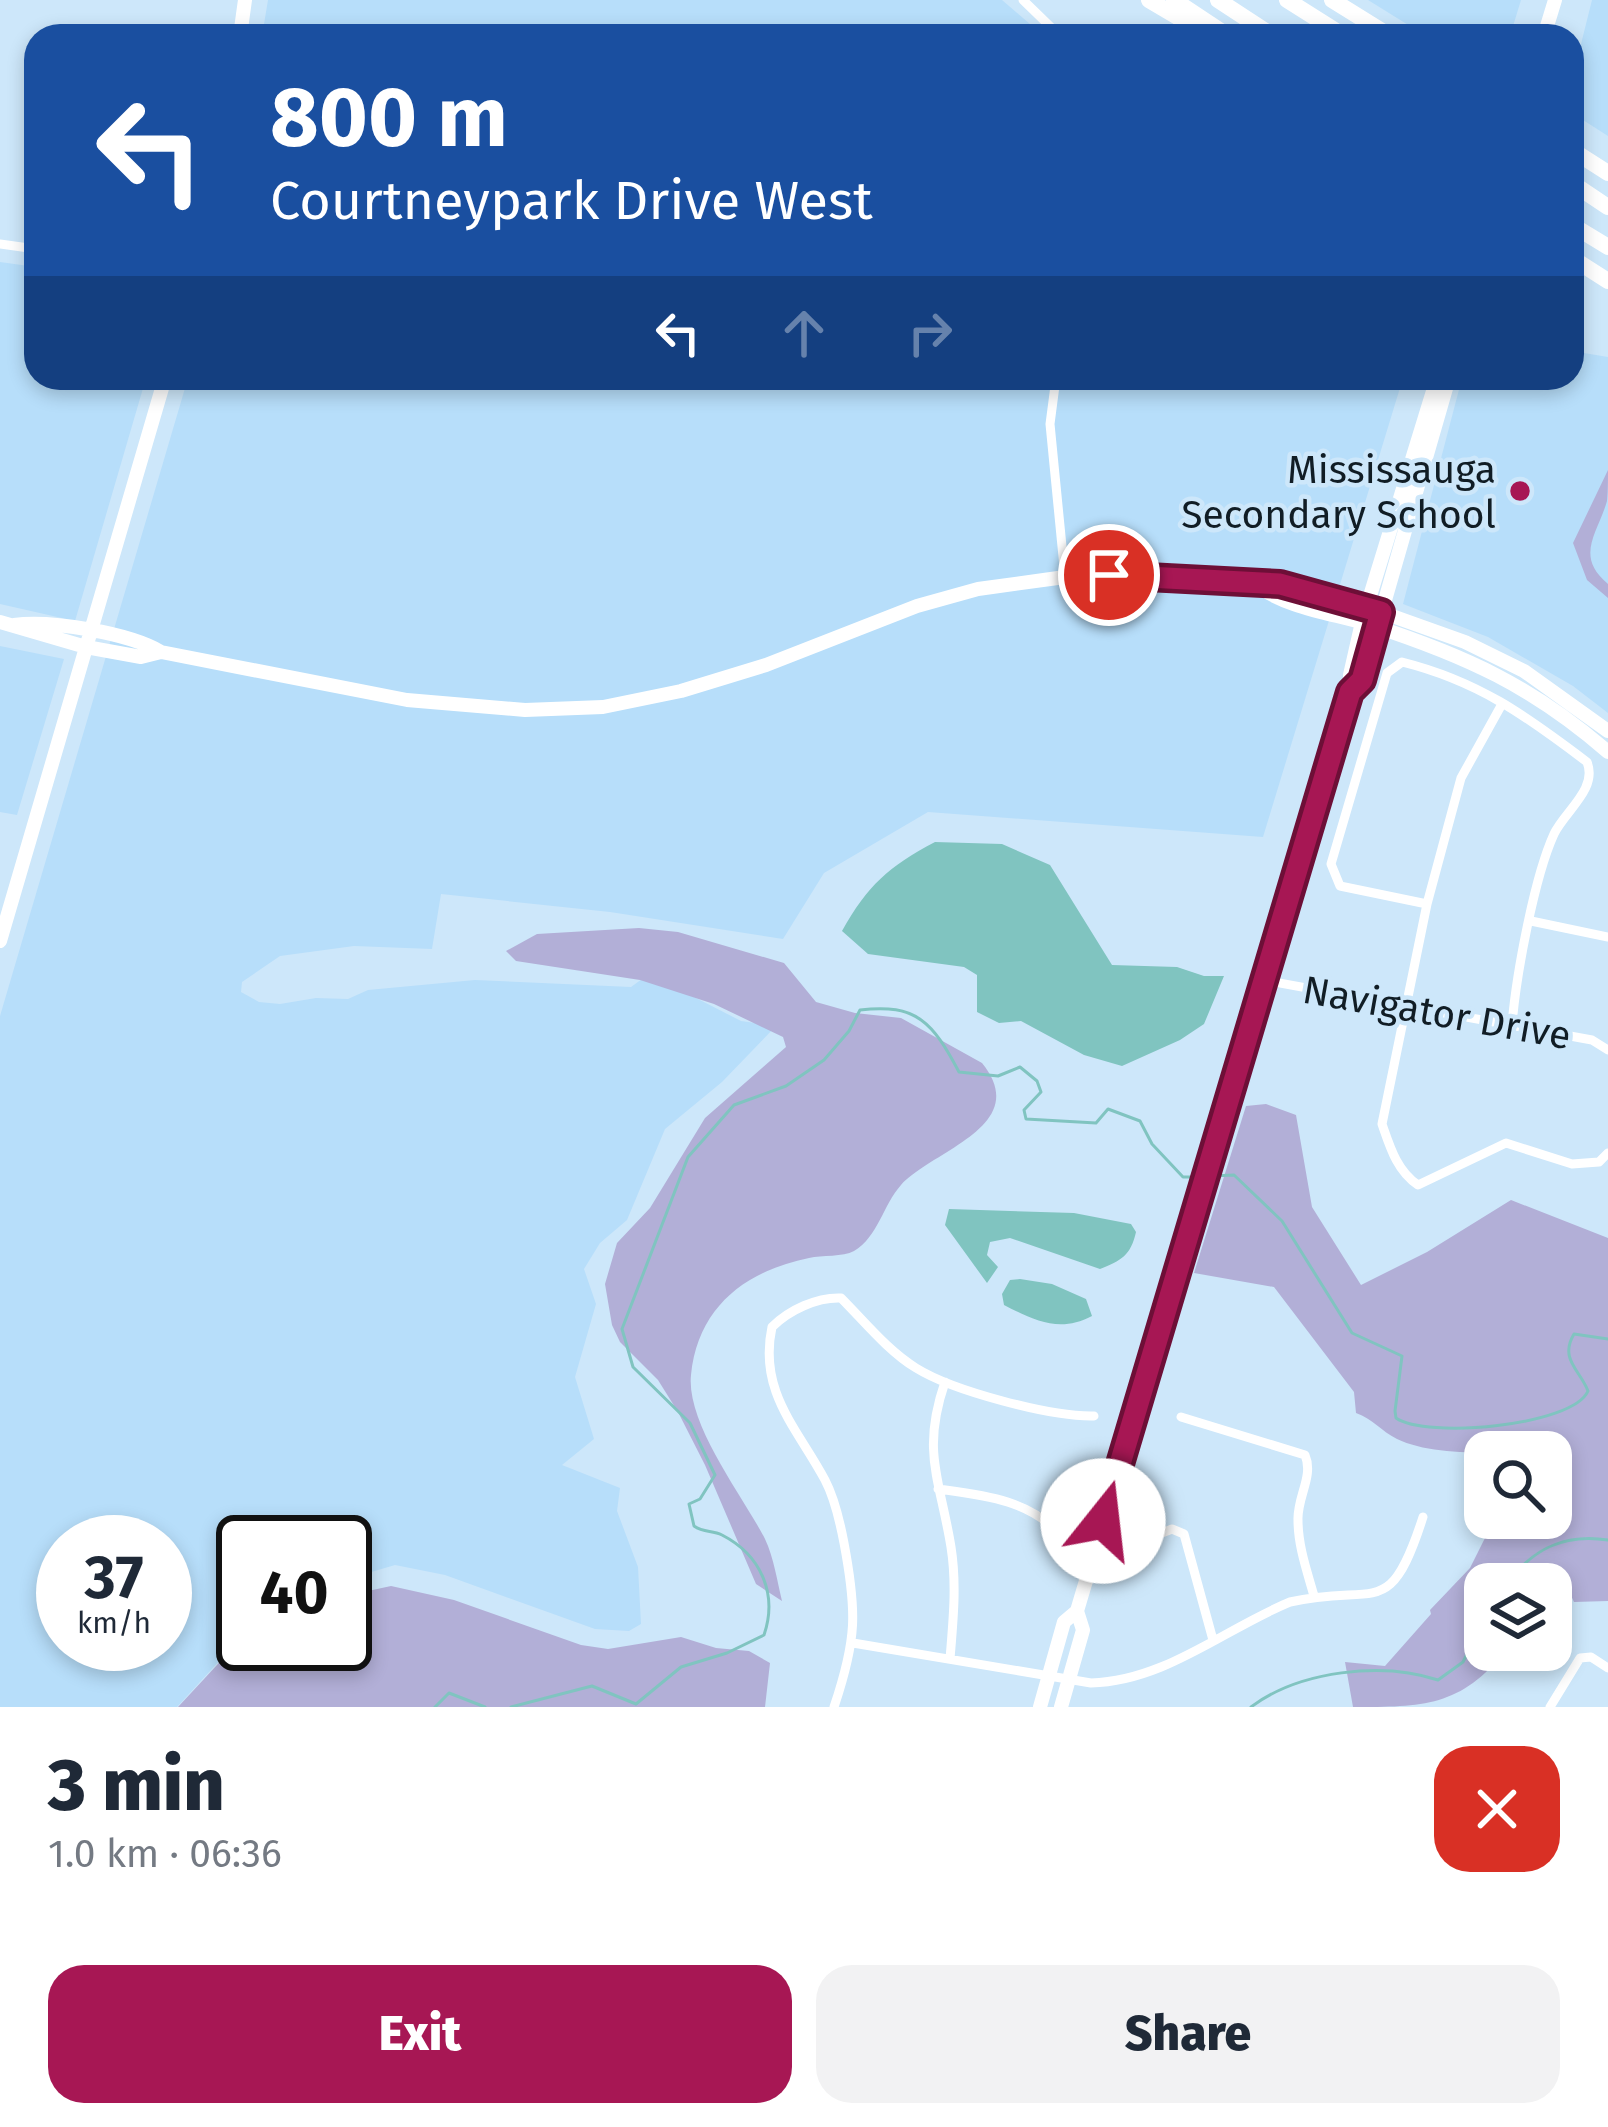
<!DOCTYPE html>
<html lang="en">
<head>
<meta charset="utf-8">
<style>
	:root { --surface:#fff; --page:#f2f2f3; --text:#1f2937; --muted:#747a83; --accent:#a71754 }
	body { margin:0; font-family:"Fira Sans",sans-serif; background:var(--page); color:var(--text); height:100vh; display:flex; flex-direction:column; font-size:45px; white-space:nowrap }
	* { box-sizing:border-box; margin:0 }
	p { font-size:39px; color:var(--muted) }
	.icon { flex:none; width:66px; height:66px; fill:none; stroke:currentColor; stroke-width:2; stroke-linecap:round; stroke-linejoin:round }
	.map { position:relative; height:1707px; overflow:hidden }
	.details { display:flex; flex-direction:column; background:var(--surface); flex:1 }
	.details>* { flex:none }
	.banner { position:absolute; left:24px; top:24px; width:1560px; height:366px; border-radius:36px; box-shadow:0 6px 18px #0003; background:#1a4fa0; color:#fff; overflow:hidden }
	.tools { position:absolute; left:1464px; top:1431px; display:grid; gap:24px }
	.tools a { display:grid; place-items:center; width:108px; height:108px; border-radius:24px; background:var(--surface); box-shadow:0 6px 18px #0003; font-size:60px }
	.speed { position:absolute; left:36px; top:1515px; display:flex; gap:24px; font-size:60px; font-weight:700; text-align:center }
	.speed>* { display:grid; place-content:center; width:156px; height:156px; border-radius:50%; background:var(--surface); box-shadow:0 6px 18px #0003; line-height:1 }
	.speed small { font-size:30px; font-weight:400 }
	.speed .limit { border:6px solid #111; border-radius:18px; background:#fff; color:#111 }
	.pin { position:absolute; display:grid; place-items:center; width:102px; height:102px; color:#fff; margin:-51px; border:6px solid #fff; border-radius:50%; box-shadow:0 3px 12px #0007 }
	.me { position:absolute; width:132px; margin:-66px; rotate:16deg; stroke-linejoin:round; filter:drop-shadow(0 0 9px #0008) }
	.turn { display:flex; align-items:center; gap:42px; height:252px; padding:0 48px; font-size:54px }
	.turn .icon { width:156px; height:156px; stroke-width:2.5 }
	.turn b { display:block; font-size:84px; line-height:102px }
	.lanes { display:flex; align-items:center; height:114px; padding:0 48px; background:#0003; justify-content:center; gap:60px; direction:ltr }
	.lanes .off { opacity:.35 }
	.round { display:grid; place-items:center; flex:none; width:126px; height:126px; border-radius:36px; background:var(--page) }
	.head { display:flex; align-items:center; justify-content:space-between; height:204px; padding:0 48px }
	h1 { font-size:72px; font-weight:800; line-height:90px }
	.primary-button { display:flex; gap:24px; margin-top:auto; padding:24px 48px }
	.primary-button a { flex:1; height:138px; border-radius:36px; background:var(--accent); color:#fff; font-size:48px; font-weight:800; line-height:138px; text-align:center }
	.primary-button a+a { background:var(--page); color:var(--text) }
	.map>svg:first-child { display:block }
</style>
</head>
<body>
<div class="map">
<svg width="1608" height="1707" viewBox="0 0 1608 1707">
	<rect width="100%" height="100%" fill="#cde7fa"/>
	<path fill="#b7defa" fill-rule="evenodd" d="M268,0H1002L1044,36H262Z
		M1368,0H1521L1510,36H1426Z
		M1592,0H1608V136L1572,113V80Z
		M0,262L36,267V378H146L75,621L0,604Z
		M1572,351L1608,357V713L1573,686L1488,637L1403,604L1462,378H1572Z
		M188,378H1403L1263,837L928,812L824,873L783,939L610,912L441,894L432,949L354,946L280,956L242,982L241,992L259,1002L280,1004L316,998L348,999L368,990L475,980L631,987L649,974L741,1021L776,1026L722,1082L665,1129L627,1220L600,1243L584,1269L596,1304L575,1377L594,1439L562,1465L620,1488L617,1511L638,1567L641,1624L629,1631L595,1629L445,1575L395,1565L368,1573L345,1589V1542H243V1635L177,1707H0V1016ZM63,1542H165V1644H63Z
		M0,646L64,659L17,815L0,812Z"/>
	<path fill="#b2afd7" d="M1608,470C1608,479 1608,492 1607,501C1598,533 1574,556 1608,584V598L1587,580L1573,543Z
		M639,928L678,932L784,963L816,1002L855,1013L901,1018L982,1063C1033,1126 933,1150 901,1185C883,1205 878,1237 854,1251C843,1257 822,1255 809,1258C745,1271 698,1307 691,1375C686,1424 743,1496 765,1539C774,1558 777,1581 782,1601L756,1584L705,1465L678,1412L658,1380L620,1342L612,1325L605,1284L617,1243L650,1208L705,1118L786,1047L783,1037L714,1004L640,980L516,961L506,951L537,934Z
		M1266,1104L1296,1115L1312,1207L1361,1285L1427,1252L1511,1200L1608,1238V1601L1574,1602L1558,1568L1548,1566L1537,1584H1485V1650H1506C1461,1707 1423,1707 1353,1707L1345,1662L1385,1666L1431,1614L1430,1610L1470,1568L1495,1518H1551V1452C1509,1452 1436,1458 1397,1439C1381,1431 1373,1419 1356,1413L1354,1392L1274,1287L1194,1273L1246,1106Z
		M391,1586L454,1600L581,1645L608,1649L681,1637L716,1648L749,1651L770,1663L765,1707H178L243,1637V1644H345V1596Z"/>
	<path fill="#80c4c0" d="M935,842L1002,844L1050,865L1112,965L1177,967L1204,976H1224L1204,1024L1180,1040L1122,1066L1084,1055L1021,1021L999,1023L977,1012V975L964,967L868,954L842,931C868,885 888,867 935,842Z
		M949,1209L1074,1213L1131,1224L1136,1232C1131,1255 1121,1261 1100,1269L1010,1238L990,1242L987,1255L998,1267L987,1283L945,1225Z
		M1020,1279L1052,1284L1086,1299L1092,1316C1060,1333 1035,1321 1004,1305L1002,1294L1010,1280Z"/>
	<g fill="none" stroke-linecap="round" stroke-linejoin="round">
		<path stroke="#80c4c0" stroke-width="3" d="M1212,1176L1234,1175L1282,1221L1352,1333L1402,1356L1395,1411L1396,1418C1426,1439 1573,1426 1588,1391C1580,1370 1559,1359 1574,1334L1608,1339
			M1507,1584C1532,1549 1564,1533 1608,1540
			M435,1707L449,1693L485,1707
			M511,1707L592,1686L636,1704L681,1667L727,1653L764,1635C778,1594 761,1555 722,1535C712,1530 704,1533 694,1526L689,1504L700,1499L715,1475L690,1423L633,1367L622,1329L688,1157L734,1105L786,1086L824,1060L849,1031L860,1010C917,1003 933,1023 959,1072L998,1076L1020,1067L1037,1081L1041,1092L1024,1110L1026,1119L1096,1123L1108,1109L1140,1121L1152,1144L1183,1177H1203
			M1251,1707C1299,1671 1382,1661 1438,1680L1463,1662L1485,1618"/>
		<path stroke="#fff" stroke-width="9" d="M1023,0L1060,36
			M0,244L36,249
			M1056,378L1050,424L1065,577
			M1502,704L1461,778L1427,904L1382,1124C1390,1147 1397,1171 1418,1185L1506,1143L1572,1164L1599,1162L1608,1153
			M1427,904L1340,886L1331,864L1387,673L1402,662C1478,681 1525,715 1587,762C1598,789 1565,811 1554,834C1534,878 1516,976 1512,1025
			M1531,921L1608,937
			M1263,980L1592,1040L1608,1050
			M945,1382C921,1452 940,1479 951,1547C957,1585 953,1621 950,1659
			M1181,1417L1305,1455C1314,1476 1297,1497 1298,1520C1298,1546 1307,1571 1314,1596
			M938,1489C983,1495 1032,1500 1062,1537
			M1144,1540L1172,1529L1184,1534L1213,1640
			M853,1643L1091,1683C1165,1681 1224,1629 1290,1602C1377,1582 1389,1623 1423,1517
			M834,1707C857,1639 857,1612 844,1543C840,1522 835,1499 825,1480C798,1429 758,1392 772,1327C789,1310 817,1297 841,1298C864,1321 888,1351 916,1368C953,1391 1051,1417 1094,1416
			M1550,1707L1580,1658L1591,1657L1608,1668"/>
		<path stroke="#fff" stroke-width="14" d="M240,36L245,0
			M1544,36L1555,0
			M1256,585C1289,609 1332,613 1371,625C1466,656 1532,686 1608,752
			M0,622L86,647L141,657L161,652
			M14,625C51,620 129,633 161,652L407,700L525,710L603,707L681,691L766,665L917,606L978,589L1065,577L1190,576L1256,585L1279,584L1381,612L1465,642L1524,671L1608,731
			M1350,692L1362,680L1449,378
			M0,941L165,378
			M1040,1707L1064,1622L1077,1611L1350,692V675L1362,622L1437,378
			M1061,1707L1083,1630L1077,1611"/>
		<path stroke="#fff" stroke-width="16" d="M1149,0L1210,36
			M1174,0L1228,36
			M1218,0L1273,36
			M1287,0L1344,36
			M1332,0L1390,36
			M1572,150L1608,173
			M1572,183L1608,207
			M1572,225L1608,247
			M1572,258L1608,281"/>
	</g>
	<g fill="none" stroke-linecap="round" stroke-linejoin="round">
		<g stroke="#6d0f37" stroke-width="30">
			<path id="route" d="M1103,1521L1338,732L1350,692L1362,680L1381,612L1280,584L1109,575"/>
		</g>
		<use href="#route" stroke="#a71754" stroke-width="21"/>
	</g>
	<circle fill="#a71754" stroke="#cde7fa" stroke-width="4.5" cx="1520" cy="491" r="12"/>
	<g text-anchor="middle" stroke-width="9" stroke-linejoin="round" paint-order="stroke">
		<g font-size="39" fill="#111d25" stroke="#cde7fa" text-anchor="end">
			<text x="1496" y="483">Mississauga<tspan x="1496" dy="45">Secondary School</tspan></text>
		</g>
		<g font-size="39" fill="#111d25" stroke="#cde7fa">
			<text transform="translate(1437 1012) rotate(10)" y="14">Navigator Drive</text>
		</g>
	</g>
</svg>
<div class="tools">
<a><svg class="icon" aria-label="search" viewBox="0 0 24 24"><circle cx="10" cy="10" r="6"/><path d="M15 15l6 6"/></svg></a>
<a><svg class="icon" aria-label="layers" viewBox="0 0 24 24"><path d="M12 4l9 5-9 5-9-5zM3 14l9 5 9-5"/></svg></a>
</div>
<div class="speed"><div>37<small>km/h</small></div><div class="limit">40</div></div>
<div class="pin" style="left:1109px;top:575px;background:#d93025"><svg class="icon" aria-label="arrive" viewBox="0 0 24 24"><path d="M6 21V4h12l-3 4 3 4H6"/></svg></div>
<svg class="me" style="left:1103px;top:1521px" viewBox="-20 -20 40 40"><circle r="19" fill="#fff"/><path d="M0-13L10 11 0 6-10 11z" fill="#a71754"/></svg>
<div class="banner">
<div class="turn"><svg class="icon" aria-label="left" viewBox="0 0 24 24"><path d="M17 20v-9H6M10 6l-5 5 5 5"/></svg><div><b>800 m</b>Courtneypark Drive West</div></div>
<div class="lanes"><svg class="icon" aria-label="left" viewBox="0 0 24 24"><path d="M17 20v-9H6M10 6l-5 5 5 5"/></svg><svg class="icon off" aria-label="ahead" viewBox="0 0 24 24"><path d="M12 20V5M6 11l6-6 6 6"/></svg><svg class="icon off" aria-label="right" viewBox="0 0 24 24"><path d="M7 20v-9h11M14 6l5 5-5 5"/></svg></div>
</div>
</div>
<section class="details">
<div class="head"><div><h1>3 min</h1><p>1.0 km · 06:36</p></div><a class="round" style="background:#d93025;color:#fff"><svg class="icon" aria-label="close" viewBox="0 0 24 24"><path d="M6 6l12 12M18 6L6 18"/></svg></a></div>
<div class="primary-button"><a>Exit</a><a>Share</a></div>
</section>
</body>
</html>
